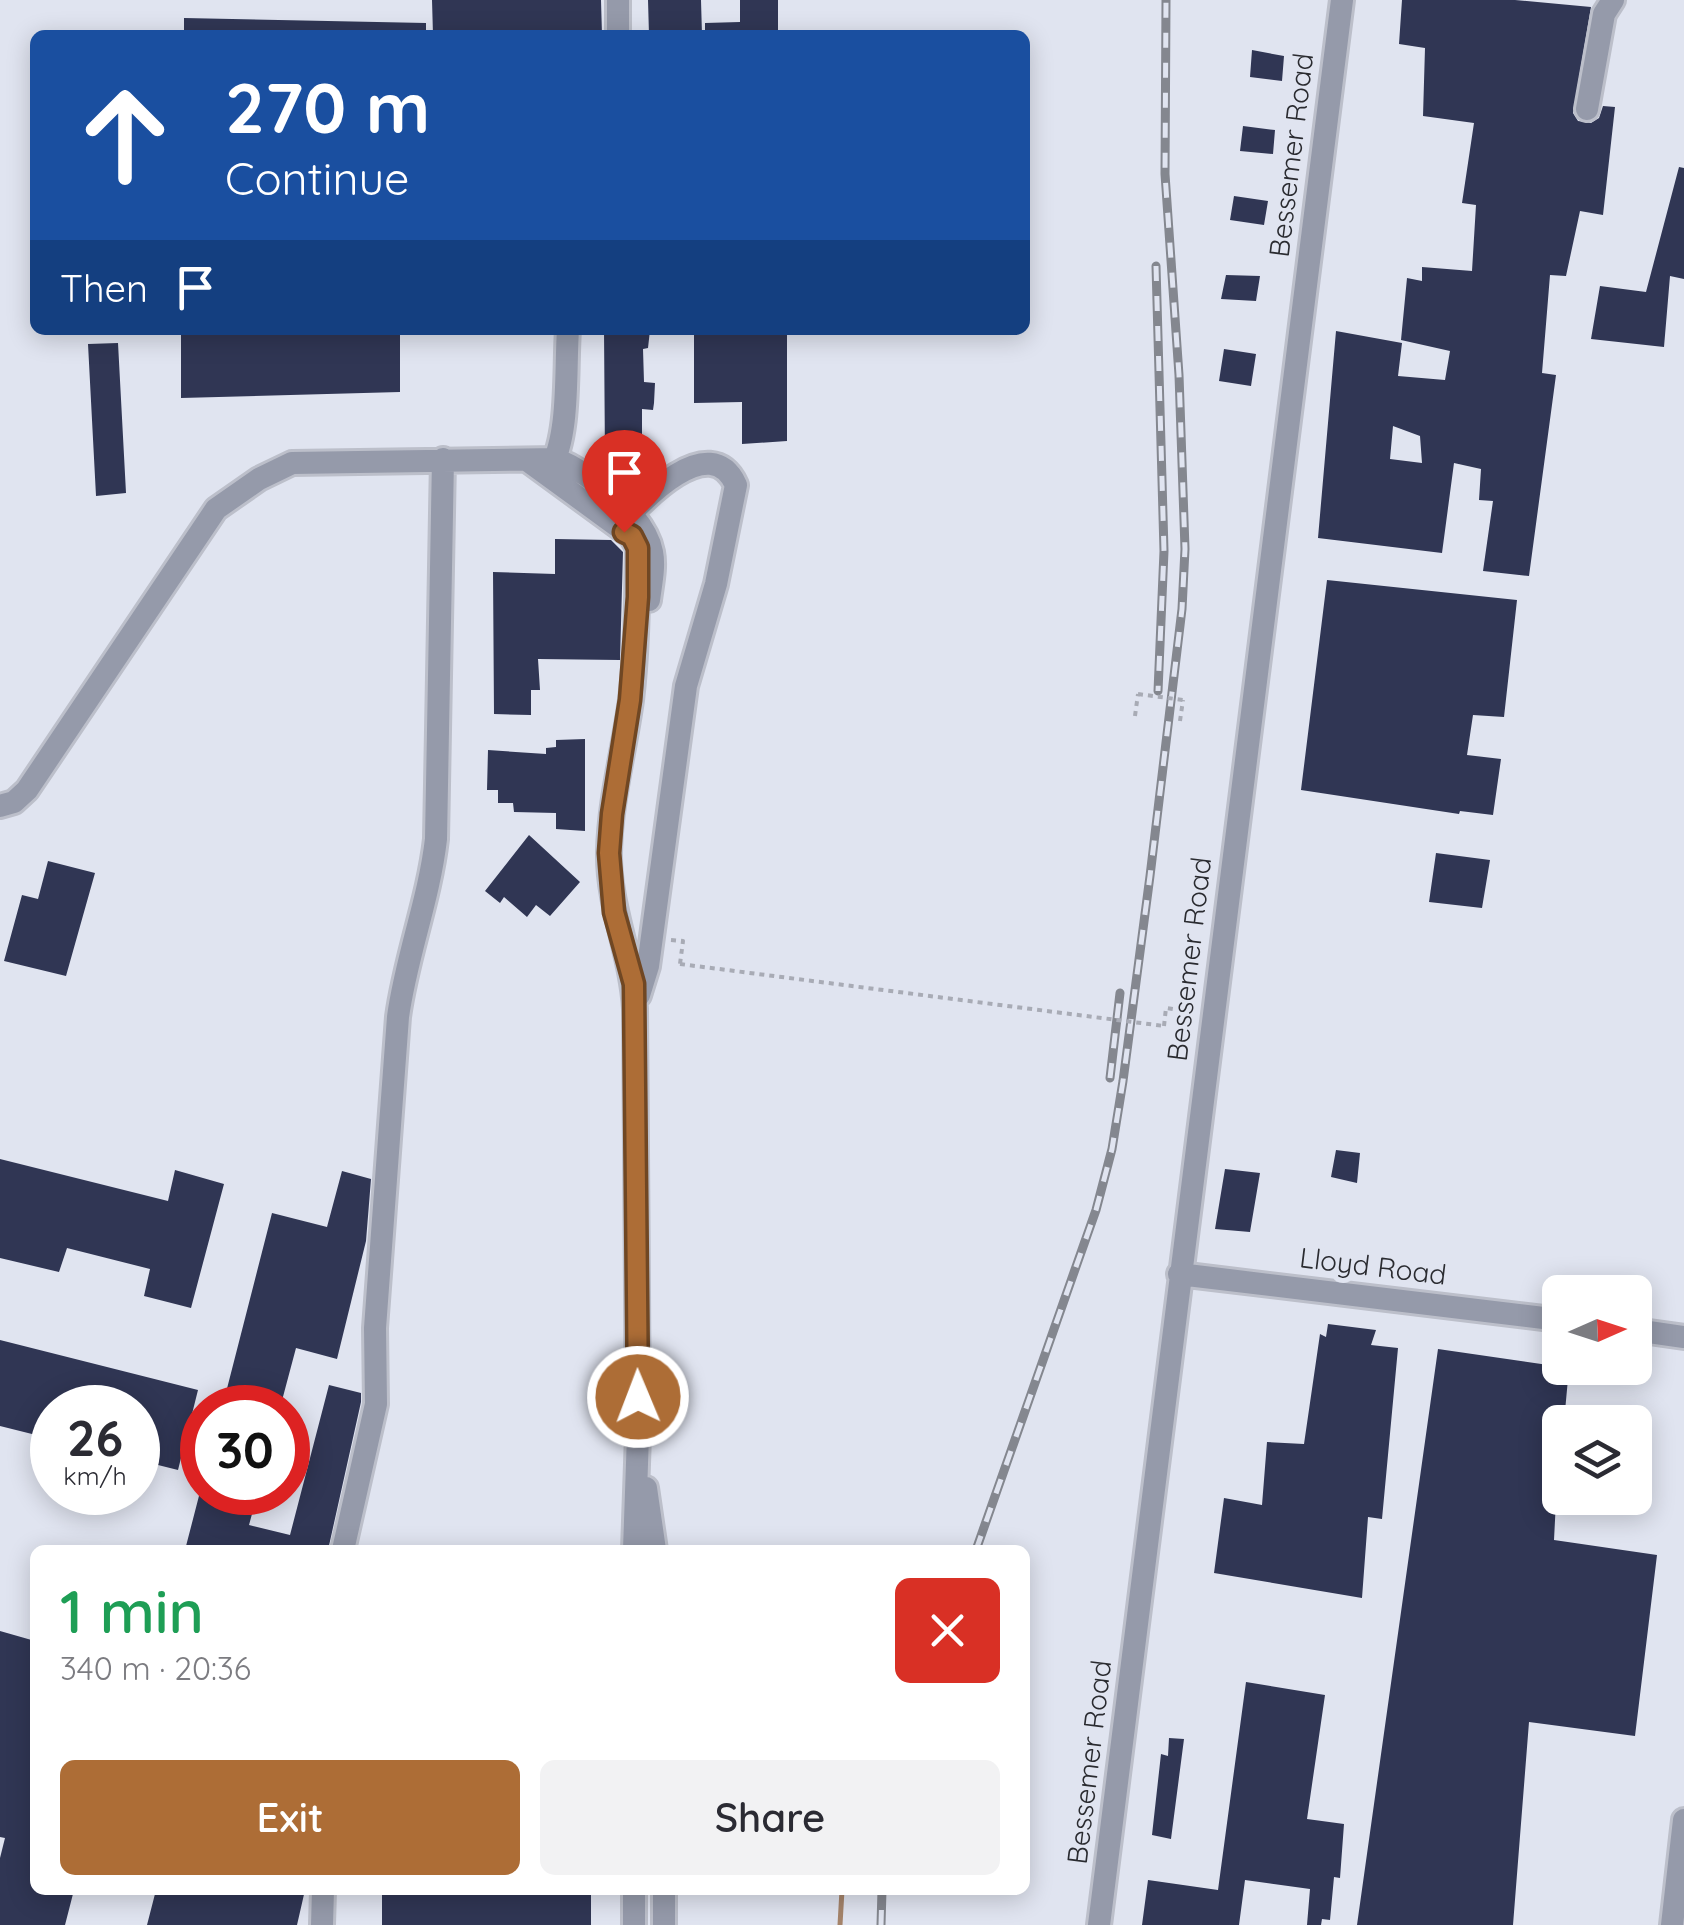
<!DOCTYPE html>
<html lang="en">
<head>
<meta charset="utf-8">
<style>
	:root { --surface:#fff; --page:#f2f2f3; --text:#2b2b33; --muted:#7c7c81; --accent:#ad6d36 }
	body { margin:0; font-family:Quicksand,sans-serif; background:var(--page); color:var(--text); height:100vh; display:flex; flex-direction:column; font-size:38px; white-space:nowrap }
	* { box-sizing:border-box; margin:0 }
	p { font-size:32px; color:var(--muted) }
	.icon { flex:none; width:55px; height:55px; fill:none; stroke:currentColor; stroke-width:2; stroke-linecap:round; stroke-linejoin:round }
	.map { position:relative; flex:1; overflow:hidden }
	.sheet { position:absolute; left:30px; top:1545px; width:1000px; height:350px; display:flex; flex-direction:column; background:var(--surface); border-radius:15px; box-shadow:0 5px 25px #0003 }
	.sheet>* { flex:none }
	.hud { position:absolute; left:30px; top:30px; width:1000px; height:305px; border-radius:15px; box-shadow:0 5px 25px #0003; background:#1a4fa0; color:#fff; overflow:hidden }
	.needle { width:65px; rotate:87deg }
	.controls { position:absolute; left:1542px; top:1275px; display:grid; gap:20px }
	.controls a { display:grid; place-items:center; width:110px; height:110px; border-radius:15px; background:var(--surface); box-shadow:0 5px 25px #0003; font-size:50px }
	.speed { position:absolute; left:30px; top:1385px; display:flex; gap:20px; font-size:50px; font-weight:700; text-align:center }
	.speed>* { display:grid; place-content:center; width:130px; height:130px; border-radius:50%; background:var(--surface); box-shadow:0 5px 25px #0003; line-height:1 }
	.speed small { font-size:25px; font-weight:400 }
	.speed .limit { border:15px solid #d22; background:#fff; color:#111 }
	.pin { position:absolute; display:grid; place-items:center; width:85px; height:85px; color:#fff; margin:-102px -42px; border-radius:50% 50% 50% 0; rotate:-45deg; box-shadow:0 0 10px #0007 }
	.pin .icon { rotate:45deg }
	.me { position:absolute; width:110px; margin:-55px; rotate:359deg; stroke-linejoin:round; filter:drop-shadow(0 0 8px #0008) }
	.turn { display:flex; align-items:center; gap:35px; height:210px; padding:0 30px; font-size:45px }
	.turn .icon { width:130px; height:130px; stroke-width:2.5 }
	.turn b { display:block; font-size:70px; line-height:85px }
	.then { display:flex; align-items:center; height:95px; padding:0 30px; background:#0003; gap:20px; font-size:38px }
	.round { display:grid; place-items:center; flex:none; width:105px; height:105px; border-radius:15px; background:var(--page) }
	.head { display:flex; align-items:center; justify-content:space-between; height:170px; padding:0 30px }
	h1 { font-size:60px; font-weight:600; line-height:75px; color:#1e9e55 }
	.action { display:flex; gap:20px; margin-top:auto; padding:20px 30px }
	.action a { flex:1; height:115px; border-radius:15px; background:var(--accent); color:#fff; font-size:40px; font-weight:600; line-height:115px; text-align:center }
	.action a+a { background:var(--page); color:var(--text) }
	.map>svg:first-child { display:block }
</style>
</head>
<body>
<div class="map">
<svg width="1684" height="1925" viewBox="0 0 1684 1925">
	<rect width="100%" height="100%" fill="#e0e4f0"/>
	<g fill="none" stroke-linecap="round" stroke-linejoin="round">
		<path stroke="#a5846b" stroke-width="5" d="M840,1925L842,1890"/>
	</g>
	<path fill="#303654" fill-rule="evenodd" d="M432,0H601L602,35H433Z
		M648,0H701L702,35H649Z
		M740,0H778V35H705V23L740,22Z
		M1402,0H1515L1591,7L1573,113L1578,121L1591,123L1599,118L1603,106L1615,107L1603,215L1580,211L1566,276L1550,275L1542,373L1556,375L1529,576L1483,571L1493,501L1479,500L1481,469L1454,463L1442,553L1318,538L1336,331L1402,343L1398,376L1445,380L1450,351L1401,340L1407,278L1422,281V267L1472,271L1476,205L1462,203L1474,123L1423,116L1425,48L1399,44ZM1393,426L1420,436L1422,463L1390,459Z
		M184,18L426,23V35H184Z
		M1252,50L1284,56L1282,81L1250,77Z
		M1243,126L1275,130L1273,154L1240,151Z
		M1679,167L1684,168V279L1670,276L1664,347L1591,339L1600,286L1646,292Z
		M1234,196L1268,201L1264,225L1230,220Z
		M1226,275L1260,276L1256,301L1221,299Z
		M181,330H400V392L181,398Z
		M604,330H650L648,348L643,349L644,382L655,383L654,403L653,410L642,409V442H651V459L605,460Z
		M742,330H787V441L742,444V402L694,403V333Z
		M118,343L126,493L96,496L88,344Z
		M1224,349L1256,354L1251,386L1219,381Z
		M555,539L611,540L623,552L620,660L538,659L540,690H531V715L494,714L493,572L555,574Z
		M1327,580L1517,600L1504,717L1473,715L1467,755L1501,759L1493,815L1460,811L1459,814L1301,790Z
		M585,739V831L556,829V813L514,812L513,803H498V790H487L488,750L546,754V748L556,747V740Z
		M529,835L580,882L550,916L536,905L527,917L504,897L500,903L485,891Z
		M1436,853L1490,860L1482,908L1429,902Z
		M48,861L95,873L66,976L4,961L22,895L38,899Z
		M1336,1150L1360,1153L1357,1183L1331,1177Z
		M0,1159L168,1201L175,1170L224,1184L191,1308L144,1296L150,1269L67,1248L59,1272L0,1258Z
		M1225,1169L1260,1173L1250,1232L1215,1229Z
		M342,1171L371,1179L366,1241L337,1359L296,1348L280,1408H222L272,1213L327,1227Z
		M1328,1324L1376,1330L1371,1345L1398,1348L1382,1519L1368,1517L1362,1598L1214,1573L1224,1498L1262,1505L1267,1442L1304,1444L1320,1334L1326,1337Z
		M0,1340L198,1390L178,1470L138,1460V1408H52V1439L0,1426Z
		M1438,1349L1569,1368L1564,1422H1560L1554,1540L1657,1555L1635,1736L1529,1722L1513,1925H1357Z
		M329,1385L361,1393V1402L328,1550H185L200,1492H258L249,1525L290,1535Z
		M0,1631L35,1641V1890H74L65,1925H0V1858L5,1838L0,1837Z
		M1246,1682L1325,1695L1307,1819L1344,1824L1340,1878L1334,1877L1330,1920L1322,1919L1321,1925H1307L1310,1889L1245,1880L1239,1925H1142L1148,1880L1218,1890Z
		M1169,1738L1184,1739L1171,1839L1152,1835L1161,1754L1168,1756Z
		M156,1890H305L297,1925H147Z
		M382,1890H591V1925H382Z"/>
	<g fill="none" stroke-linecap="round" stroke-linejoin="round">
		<g stroke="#bcbfca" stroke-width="28">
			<path id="minor" d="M618,35V0
				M1587,109L1604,14L1613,0
				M527,460L631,536L638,548C637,598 637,650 631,700C624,751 610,801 609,852C608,906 632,955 635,1009L638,1435L634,1550
				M550,469C570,435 565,370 568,330
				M620,525C642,501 710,428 736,485L716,584L686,686L648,966L639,995
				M0,806L14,802L27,790L216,509L259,479L292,463L556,459C589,473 645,514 652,552C655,567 651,584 649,600
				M1179,1274L1560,1320
				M1635,1330L1684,1337
				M646,1488L655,1550
				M343,1550L376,1404L375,1328L398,1017C406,957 429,900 436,839L443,459
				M664,1890V1925
				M322,1925L323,1890
				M634,1925V1890
				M1099,1925L1342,0
				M1672,1925L1684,1820"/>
		</g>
		<path stroke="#a8abb5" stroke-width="4" stroke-dasharray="5 5" stroke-linecap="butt" d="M1135,716L1138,694
			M1180,721L1183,700
			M671,940L683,941L680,964
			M1164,1026L1166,1008L1179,1010L1183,986L1191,983L1200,972"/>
		<use href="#minor" stroke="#959aaa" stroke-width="22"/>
		<g stroke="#84878f" stroke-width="9">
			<path id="rail" d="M1156,266L1164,551L1158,691
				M1110,1078L1120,993
				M976,1550L1096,1210L1112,1149L1123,1081L1150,876L1182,609L1185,549L1179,375L1165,174L1166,0
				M881,1925L882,1890"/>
		</g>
		<use href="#rail" stroke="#e0e4f0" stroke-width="5" stroke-dasharray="15" stroke-linecap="butt"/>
		<path stroke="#a8abb5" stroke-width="4" stroke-dasharray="5 5" stroke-linecap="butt" d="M1138,694L1183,700
			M680,964L1164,1026"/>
	</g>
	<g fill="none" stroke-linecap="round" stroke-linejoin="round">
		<g stroke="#704723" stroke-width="25">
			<path id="route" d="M624,532L632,536L638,548V597L630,700L612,814L609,853L614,912L634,984L638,1397"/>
		</g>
		<use href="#route" stroke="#ad6d36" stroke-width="18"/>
	</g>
	<g text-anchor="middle" stroke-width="10" stroke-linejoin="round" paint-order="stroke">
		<g font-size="28" fill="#2a2b30" stroke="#e0e4f0">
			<text transform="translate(1291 155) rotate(-83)" y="10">Bessemer Road</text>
			<text transform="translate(1189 959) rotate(-83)" y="10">Bessemer Road</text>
			<text transform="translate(1373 1266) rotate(7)" y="10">Lloyd Road</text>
			<text transform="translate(1089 1762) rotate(-83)" y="10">Bessemer Road</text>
		</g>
	</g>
</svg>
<div class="controls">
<a><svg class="needle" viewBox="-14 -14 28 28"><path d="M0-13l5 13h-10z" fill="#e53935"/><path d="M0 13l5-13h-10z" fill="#7c7c81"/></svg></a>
<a><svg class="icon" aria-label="layers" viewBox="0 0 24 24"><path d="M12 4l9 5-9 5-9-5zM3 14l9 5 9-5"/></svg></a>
</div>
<div class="speed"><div>26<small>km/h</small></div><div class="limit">30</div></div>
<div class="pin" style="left:624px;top:532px;background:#d93025"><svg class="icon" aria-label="arrive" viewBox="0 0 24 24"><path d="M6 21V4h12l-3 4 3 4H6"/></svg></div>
<svg class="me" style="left:638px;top:1397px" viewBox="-20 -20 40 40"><circle r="17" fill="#ad6d36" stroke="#fff" stroke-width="3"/><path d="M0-11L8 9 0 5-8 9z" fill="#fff"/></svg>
<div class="hud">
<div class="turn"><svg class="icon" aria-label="ahead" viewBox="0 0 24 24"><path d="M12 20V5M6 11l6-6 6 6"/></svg><div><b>270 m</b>Continue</div></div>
<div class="then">Then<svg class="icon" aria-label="arrive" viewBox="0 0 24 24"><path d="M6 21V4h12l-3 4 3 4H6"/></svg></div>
</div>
<section class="sheet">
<div class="head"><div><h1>1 min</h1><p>340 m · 20:36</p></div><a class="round" style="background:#d93025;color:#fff"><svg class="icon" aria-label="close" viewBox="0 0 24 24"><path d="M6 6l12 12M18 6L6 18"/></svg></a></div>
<div class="action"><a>Exit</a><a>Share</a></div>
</section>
</div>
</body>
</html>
